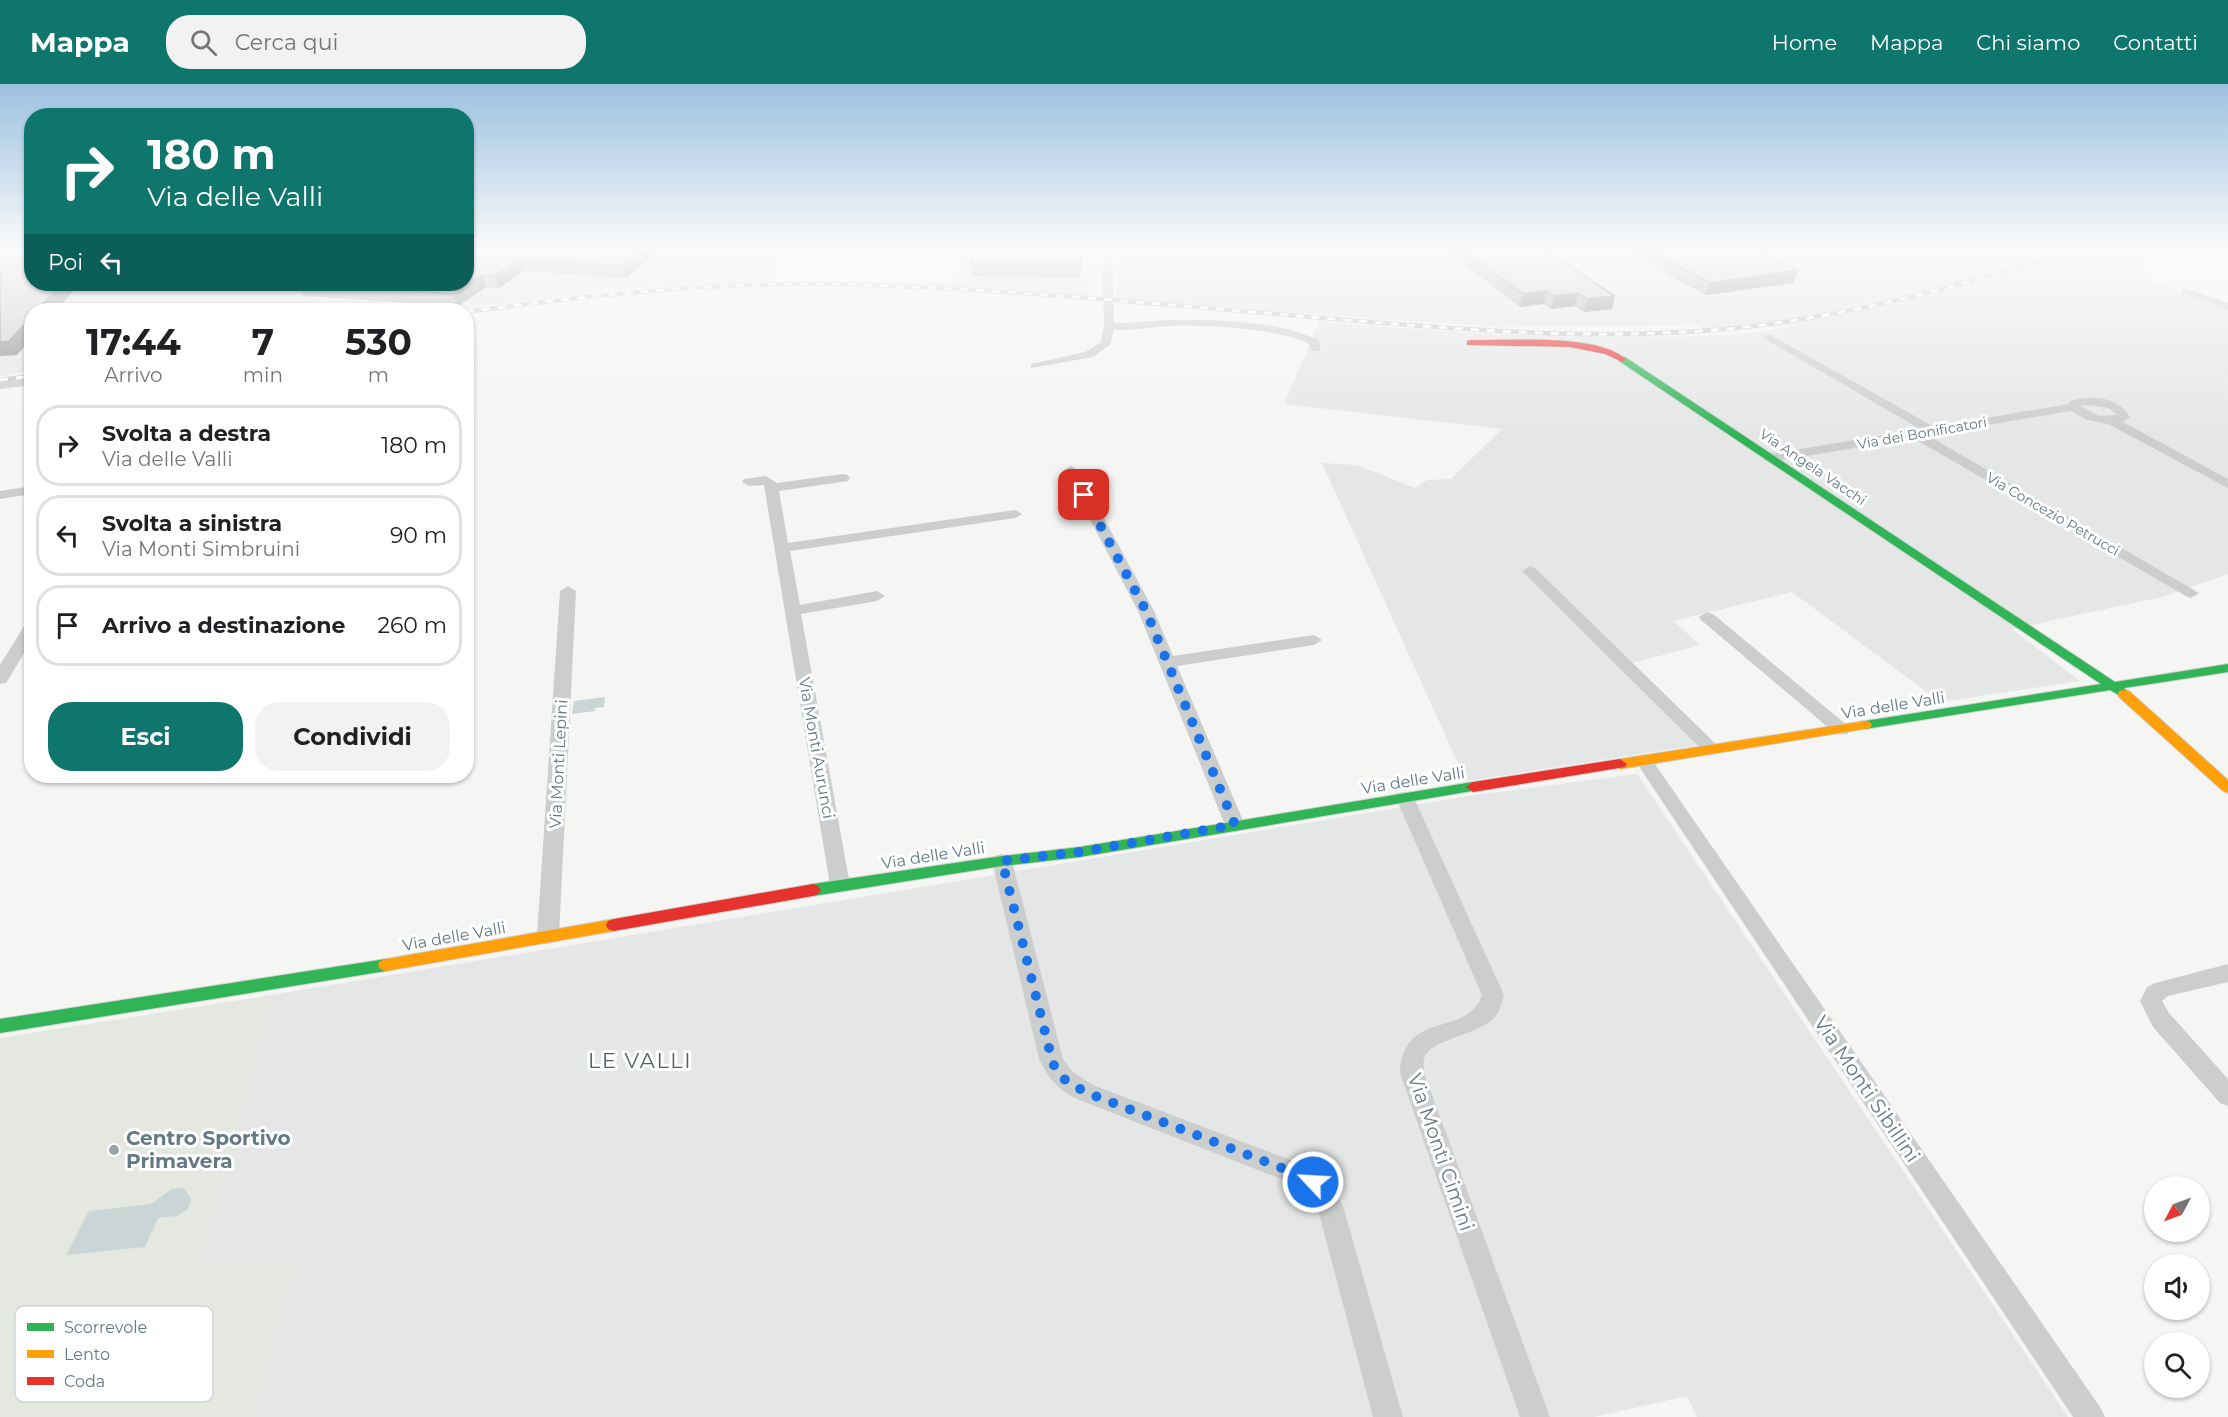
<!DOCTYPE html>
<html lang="it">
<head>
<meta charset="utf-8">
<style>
	:root { --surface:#fff; --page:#f2f2f2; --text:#202124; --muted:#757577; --line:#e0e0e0; --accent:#0f766e }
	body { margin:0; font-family:Montserrat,sans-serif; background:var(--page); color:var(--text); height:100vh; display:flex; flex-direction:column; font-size:22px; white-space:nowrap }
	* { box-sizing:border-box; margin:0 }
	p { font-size:20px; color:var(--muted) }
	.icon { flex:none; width:33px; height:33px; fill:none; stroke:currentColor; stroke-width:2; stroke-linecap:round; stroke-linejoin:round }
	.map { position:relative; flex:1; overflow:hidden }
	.details { position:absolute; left:24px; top:219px; width:450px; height:480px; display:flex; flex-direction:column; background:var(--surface); border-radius:24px; box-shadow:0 2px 4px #0004 }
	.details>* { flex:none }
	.banner { position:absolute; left:24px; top:24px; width:450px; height:183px; border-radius:24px; box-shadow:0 2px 4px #0004; background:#0f766e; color:#fff; overflow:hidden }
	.needle { width:39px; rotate:229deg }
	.buttons { position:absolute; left:2144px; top:1092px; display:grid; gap:12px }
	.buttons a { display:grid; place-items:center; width:66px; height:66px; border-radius:50%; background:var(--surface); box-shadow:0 2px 4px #0004; font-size:30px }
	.pin { position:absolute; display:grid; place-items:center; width:51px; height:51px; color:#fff; margin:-26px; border-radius:12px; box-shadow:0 3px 9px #0006 }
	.me { position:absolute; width:66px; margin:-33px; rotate:295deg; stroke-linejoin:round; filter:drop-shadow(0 0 4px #0008) }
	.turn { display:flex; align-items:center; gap:21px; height:126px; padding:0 24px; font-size:27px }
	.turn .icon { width:78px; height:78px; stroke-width:2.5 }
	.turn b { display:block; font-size:42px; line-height:51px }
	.then { display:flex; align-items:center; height:57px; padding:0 24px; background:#0003; gap:12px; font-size:22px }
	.eta { display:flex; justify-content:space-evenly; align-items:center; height:102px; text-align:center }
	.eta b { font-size:36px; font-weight:700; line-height:42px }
	.primary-button { display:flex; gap:12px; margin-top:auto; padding:12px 24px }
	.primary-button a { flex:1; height:69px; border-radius:24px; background:var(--accent); color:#fff; font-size:24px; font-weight:700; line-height:69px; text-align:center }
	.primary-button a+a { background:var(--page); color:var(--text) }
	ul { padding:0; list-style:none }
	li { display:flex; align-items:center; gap:18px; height:81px; margin:0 12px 9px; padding:0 12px; border:3px solid var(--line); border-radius:24px }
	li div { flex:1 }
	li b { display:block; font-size:22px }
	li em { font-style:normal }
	header { display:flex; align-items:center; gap:36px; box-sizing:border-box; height:84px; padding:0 30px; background:var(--accent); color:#fff }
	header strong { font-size:28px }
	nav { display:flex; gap:33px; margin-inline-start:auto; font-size:21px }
	.search { width:420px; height:54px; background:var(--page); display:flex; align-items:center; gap:15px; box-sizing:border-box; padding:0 21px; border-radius:24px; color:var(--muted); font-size:22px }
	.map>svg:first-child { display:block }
</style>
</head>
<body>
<header>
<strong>Mappa</strong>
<div class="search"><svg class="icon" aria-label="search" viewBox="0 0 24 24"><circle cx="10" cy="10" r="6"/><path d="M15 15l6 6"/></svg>Cerca qui</div>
<nav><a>Home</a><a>Mappa</a><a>Chi siamo</a><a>Contatti</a></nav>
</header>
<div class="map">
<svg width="2228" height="1333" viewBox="0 0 2228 1333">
	<rect width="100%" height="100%" fill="#f5f5f3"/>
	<path fill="#e5e6e6" d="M0,165L32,200H466L467,165H784L769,197L617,205L455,226H32L31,287L0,292Z
		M1134,165H2193L2159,172L2145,179L2135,191L2228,226V490L2166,512L2012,545L2080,597L1940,618L1792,508L1673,537L1700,561L1633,579L1711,659L1466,697L1322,379L1357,381L1415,404L1427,396L1451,395L1502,345L1284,320L1319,238L1501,251L1678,253L1745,250L1813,239L1708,249L1698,241L1498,243L1115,216L1122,166Z
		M1094,166L1087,213L930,201L933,197L957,198L961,169Z
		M1637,690L2068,1333H1697L1687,1312L1594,1333H252L293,1178L197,1183L271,911L1475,711Z"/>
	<path fill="#e5e8e1" d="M271,911L197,1183L293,1178L252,1333H0V954Z"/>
	<path fill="#cad5d6" d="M605,613L604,623L595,624V627L572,630L574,617Z
		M183,1104L191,1114L188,1125L177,1132L158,1134L145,1163L66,1171L89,1127L151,1120L172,1105Z"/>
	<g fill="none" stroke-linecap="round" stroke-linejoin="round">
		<g stroke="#d1d3d3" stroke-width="2">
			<path id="fast" d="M1619,273H1625L2115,598L2228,580V588L2124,604L2130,610L2124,614L2110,606L1865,645L1860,644L1858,641L1860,638L1865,637L2101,600L1619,277Z
				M1473,698L1480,703L1478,706L1080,773L1002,782L813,812L808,810L805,806L808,802L813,800L1002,772L1080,763Z
				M386,875L392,877L394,881L392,885L386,887L0,949V935Z"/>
		</g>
		<g stroke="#d1d3d3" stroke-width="2">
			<path id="slow" d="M2124,606L2129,607L2228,696V709L2223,707L2119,613L2118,610L2119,607Z
				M1865,637L1870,638L1872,641L1870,644L1620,685L1613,680L1620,675Z
				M614,835L620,837L622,841L620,845L614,847L386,887L380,885L378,881L380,877L386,875Z"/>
		</g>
		<g stroke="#d1d3d3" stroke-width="2">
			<path id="jam" d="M1470,256C1510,257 1595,249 1626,275L1622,278L1605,270L1570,263L1467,261V257Z
				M1620,675L1627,680L1625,683L1473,708L1466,703L1473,698Z
				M813,800L818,802L821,806L818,810L813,812L614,847L608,845L606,841L608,837L614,835Z"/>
		</g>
		<path fill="#cccece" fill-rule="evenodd" d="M1102,165H1112L1114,239C1133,240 1152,236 1170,236C1214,235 1279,237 1318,256L1321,265L1319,267H1311L1309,260C1276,244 1207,241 1170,242C1151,243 1133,247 1114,246L1110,261L1093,273L1031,284V280L1085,268L1101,258L1104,242Z
			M2186,204L2228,219V226L2182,209L2181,207Z
			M1769,250L1934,343L2068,320L2070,317C2090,311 2118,312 2130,333L2123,338L2228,395V404L2108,340L2087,336L2071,327L1927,351L2199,509L2191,514L2186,512L1913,354L1770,378L1765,377L1763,374L1765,371L1770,370L1920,345L1765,255L1763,253ZM2088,321L2108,324L2117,331L2099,332L2080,322Z
			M32,294V301L0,305V297Z
			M1071,382L1078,386L1154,527L1173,572L1314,551L1322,556L1314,561L1177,582L1245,741L1242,746L1235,748L1228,746L1225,741L1138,527L1064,386Z
			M843,390L848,391L850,394L848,397L779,407L788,459L1015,426L1022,430L1015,434L790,467L800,521L877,507L885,512L877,517L801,530L850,801L847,806L840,808L833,806L830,801L764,401L749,402L742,398L744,395L766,392L777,399Z
			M32,402V410L0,415V407Z
			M1530,482L1535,484L1718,662L1721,666L1718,670H1706L1525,490L1522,487Z
			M568,502L576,507L559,852L555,858L548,860L541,858L537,852L560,507Z
			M1707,528L1713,530L1848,642L1851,646L1848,650H1836L1701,536L1699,533Z
			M32,537V556L6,599L0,600V581L26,539Z
			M1644,671L1650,673L2100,1323L2105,1333H2073L1638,681L1635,677L1638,673Z
			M1405,708L1412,709L1414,714L1504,911C1502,918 1500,927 1495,933C1480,951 1428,955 1424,975C1423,979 1424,985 1424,989L1550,1333H1520L1400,989C1403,924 1467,955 1482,911L1396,714L1398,709Z
			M1002,770L1009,772L1012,777L1063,975L1073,988L1093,1001L1314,1085L1328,1097L1343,1122L1403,1333H1373L1318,1126L1310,1113L1296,1101L1077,1015C1058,1006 1048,994 1039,975L992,777L995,772Z
			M2228,880V898L2168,912L2162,917L2169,929L2228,995V1022L2220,1019L2153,943L2140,917L2147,903L2155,899Z"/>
		<use href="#fast" fill="#30b455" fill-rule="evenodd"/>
		<use href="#slow" fill="#ff9f0a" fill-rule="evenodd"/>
		<use href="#jam" fill="#e5322d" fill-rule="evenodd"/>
		<g stroke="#c1c4c4" stroke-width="4.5">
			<path id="rail" d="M466,228C598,210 731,196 865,201C1026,206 1186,223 1346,236C1468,246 1591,256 1714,246C1839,236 1960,202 2080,165
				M0,296L32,292"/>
		</g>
		<use href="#rail" stroke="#fff" stroke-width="3" stroke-dasharray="8" stroke-linecap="butt"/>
	</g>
	<path fill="#b1b3b2" d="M466,165H650L652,173L626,194L524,187L499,204L486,203L458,222L303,212L298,200Z
		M1445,165H1544L1615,212L1612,225L1584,228L1575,222L1551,225L1544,220L1520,223Z
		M1621,165H1755L1794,199L1706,211Z
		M971,179L1081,180V193L972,192Z"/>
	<path fill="#909291" d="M644,165H650L652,173L626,194L622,182Z
		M520,175L524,187L499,204L495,192Z
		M1798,186L1794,199L1706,211L1710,199Z
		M482,191L486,203L458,222L453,210Z
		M62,200H78L79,201L56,226H37Z
		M1547,207L1544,220L1520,223L1523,210Z
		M1578,209L1575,222L1551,225L1554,212Z
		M1615,212L1612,225L1584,228L1587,215Z
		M32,232V254L17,271L0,272V258Z"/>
	<path fill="#ced0cf" stroke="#909291" stroke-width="1.5" d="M0,165H32V200H62L37,226H32V232L9,257L0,258Z
		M466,165H644L622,182L520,175L495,192L482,191L453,210L302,200H466Z
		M973,165H1080L1081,180L971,179Z
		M1463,165H1544L1615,212L1587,215L1578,209L1554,212L1547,207L1523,210Z
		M1647,165H1755L1798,186L1710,199Z"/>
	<linearGradient id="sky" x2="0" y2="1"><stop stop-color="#9cc1e1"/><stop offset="0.47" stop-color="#fafafa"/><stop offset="1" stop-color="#fafafa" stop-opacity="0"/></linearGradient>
	<rect width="2228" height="352" fill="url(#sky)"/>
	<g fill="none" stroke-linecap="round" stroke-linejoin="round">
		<path stroke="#1a73e8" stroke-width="10" stroke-dasharray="0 18" d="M1084,411L1146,527L1235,741L1080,768L1002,777L1053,980L1064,995L1085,1008L1305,1093L1313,1098"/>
	</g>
	<circle fill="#96a5ac" stroke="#fff" stroke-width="2" cx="114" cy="1066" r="6"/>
	<g text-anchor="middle" stroke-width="6" stroke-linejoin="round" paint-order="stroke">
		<g font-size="14" fill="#637a85" stroke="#fff">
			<text transform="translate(1922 349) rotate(-10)" y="5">Via dei Bonificatori</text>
			<text transform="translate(1813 383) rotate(34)" y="5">Via Angela Vacchi</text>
			<text transform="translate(2053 430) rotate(30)" y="5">Via Concezio Petrucci</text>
		</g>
		<g font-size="16" fill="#637a85" stroke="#fff">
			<text transform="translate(1893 621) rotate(-9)" y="6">Via delle Valli</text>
			<text transform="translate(817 664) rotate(80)" y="6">Via Monti Aurunci</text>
			<text transform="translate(558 680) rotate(-87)" y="6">Via Monti Lepini</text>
			<text transform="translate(1413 696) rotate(-9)" y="6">Via delle Valli</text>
			<text transform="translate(933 771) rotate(-9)" y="6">Via delle Valli</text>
			<text transform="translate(454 852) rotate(-10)" y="6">Via delle Valli</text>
		</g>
		<g font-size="20" fill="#637a85" stroke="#fff">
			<text transform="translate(1867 1005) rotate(56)" y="7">Via Monti Sibillini</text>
			<text transform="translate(1441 1068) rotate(71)" y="7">Via Monti Cimini</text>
		</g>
		<g font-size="20" font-weight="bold" fill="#637a85" stroke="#fff" text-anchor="start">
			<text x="126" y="1061">Centro Sportivo<tspan x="126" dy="23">Primavera</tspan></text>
		</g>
		<g font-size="21" letter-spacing="1.5" fill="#52626a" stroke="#fff">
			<text x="640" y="984">LE VALLI</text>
		</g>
	</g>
	<rect x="15" y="1222" width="198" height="96" rx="9" fill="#fff" stroke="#d0d7da" stroke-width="1.5"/>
	<rect x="27" y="1239" width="27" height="8" fill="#30b455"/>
	<rect x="27" y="1266" width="27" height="8" fill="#ff9f0a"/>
	<rect x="27" y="1293" width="27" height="8" fill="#e5322d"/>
	<g font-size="16" fill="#637a85">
		<text x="64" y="1249">Scorrevole</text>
		<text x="64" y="1276">Lento</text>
		<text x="64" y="1303">Coda</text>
	</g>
</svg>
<div class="buttons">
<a><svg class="needle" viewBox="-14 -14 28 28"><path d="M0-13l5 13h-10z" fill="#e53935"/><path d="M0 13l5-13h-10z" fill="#757577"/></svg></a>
<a><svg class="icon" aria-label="sound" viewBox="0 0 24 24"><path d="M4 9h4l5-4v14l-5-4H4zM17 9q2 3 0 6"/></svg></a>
<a><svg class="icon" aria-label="search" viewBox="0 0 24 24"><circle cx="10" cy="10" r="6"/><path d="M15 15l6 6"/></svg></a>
</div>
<div class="pin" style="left:1084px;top:411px;background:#d93025"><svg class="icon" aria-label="arrive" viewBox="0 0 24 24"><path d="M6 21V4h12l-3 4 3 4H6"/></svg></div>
<svg class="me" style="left:1313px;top:1098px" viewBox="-20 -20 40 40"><circle r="17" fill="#1a73e8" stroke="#fff" stroke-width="3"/><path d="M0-11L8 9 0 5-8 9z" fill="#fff"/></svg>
<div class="banner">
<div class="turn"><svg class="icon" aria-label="right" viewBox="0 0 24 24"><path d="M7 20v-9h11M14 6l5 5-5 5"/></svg><div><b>180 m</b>Via delle Valli</div></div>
<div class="then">Poi<svg class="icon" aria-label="left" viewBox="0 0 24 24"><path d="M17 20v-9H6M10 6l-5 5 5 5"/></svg></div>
</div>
<section class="details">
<div class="eta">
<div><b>17:44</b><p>Arrivo</p></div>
<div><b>7</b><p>min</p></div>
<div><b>530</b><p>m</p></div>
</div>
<ul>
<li><svg class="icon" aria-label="right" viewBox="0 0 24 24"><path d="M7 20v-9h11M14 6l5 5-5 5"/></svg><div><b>Svolta a destra</b><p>Via delle Valli</p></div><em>180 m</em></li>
<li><svg class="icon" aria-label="left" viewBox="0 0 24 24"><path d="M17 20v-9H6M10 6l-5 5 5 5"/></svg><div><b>Svolta a sinistra</b><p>Via Monti Simbruini</p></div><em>90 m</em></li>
<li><svg class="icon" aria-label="arrive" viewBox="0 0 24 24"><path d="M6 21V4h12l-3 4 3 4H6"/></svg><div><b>Arrivo a destinazione</b></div><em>260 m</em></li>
</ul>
<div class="primary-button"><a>Esci</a><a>Condividi</a></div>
</section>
</div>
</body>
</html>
